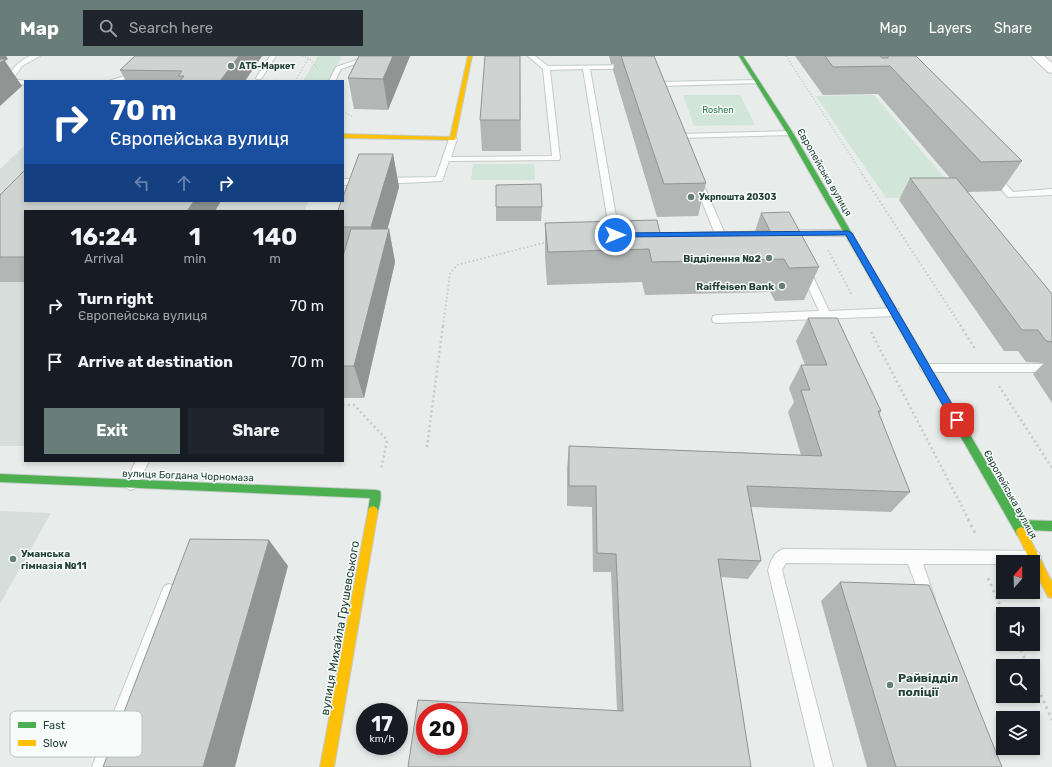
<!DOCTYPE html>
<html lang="en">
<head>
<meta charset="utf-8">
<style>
	:root { --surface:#171b24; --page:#20242c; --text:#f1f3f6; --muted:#9ea1a6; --accent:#697e78 }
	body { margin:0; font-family:Rubik,sans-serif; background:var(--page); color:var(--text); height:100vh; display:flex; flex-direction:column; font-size:15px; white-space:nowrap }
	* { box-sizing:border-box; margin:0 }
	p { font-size:13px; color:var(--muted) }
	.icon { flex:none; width:22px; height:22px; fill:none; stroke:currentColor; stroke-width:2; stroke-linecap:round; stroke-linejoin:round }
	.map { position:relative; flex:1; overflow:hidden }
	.sheet { position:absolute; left:24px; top:154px; width:320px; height:252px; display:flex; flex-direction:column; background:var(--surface); border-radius:0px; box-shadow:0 2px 6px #0003 }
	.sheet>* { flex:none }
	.hud { position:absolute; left:24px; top:24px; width:320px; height:122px; border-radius:0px; box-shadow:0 2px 6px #0003; background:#1a4fa0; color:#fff; overflow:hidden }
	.needle { width:26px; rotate:20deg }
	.controls { position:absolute; left:996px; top:499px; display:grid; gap:8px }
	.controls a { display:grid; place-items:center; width:44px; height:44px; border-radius:0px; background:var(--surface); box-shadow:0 2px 6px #0003; font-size:20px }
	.speed { position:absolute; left:356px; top:647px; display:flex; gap:8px; font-size:20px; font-weight:700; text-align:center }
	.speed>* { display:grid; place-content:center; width:52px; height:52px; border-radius:50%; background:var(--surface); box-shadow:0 2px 6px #0003; line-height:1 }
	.speed small { font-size:10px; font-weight:400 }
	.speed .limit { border:6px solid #d22; background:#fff; color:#111 }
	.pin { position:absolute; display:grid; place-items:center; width:34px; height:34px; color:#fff; margin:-17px; border-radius:8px; box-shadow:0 2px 6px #0006 }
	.me { position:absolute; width:44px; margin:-22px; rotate:90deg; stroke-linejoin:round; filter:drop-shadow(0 0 3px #0008) }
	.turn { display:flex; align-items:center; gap:14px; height:84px; padding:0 20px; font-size:18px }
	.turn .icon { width:52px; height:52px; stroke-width:2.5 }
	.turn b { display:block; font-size:28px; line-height:34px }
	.lanes { display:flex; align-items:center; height:38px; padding:0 20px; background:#0003; justify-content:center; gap:20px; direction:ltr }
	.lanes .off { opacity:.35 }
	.eta { display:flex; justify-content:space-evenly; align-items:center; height:68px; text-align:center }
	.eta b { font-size:24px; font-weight:700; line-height:28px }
	.button { display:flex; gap:8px; margin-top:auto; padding:8px 20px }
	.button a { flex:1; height:46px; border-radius:0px; background:var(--accent); color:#fff; font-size:16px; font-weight:700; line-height:46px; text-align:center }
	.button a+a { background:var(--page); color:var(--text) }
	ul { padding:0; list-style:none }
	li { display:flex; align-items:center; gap:12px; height:56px; padding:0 20px }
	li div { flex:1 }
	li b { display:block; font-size:15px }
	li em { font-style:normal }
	header { display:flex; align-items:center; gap:24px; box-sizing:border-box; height:56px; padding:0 20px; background:var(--accent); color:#fff }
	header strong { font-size:19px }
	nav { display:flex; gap:22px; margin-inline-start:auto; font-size:14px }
	.search { width:280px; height:36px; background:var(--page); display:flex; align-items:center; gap:10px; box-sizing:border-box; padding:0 14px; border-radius:0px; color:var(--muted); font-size:15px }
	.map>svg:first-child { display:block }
</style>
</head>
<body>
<header>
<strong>Map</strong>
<div class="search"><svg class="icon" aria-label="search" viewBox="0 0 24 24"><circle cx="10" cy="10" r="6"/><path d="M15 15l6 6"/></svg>Search here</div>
<nav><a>Map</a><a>Layers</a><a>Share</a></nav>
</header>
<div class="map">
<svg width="1052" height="711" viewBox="0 0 1052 711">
	<rect width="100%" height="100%" fill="#e8edeb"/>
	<path fill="#d6dedb" d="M25,89V145H309L304,155H25V390H0V113Z
		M0,455L51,457L0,548Z"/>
	<path fill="#d1e6d8" d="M318,0H342L328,25H303Z
		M683,39H740L755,69L694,70Z
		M874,39L961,141L886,142L816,40Z
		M473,108H534L535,124H471Z"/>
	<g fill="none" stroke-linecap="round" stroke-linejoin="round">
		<g stroke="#c5cac8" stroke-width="2">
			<path id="lane" d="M30,0H40L22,10L13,23L25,25V29L7,25L6,24C11,13 19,5 30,0Z
				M151,0H157L147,16L119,25H109L142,14Z
				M270,0H276L261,23H257L256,22Z
				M368,0H378L341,13L335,25H329L336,11Z
				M528,0H535L548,10L630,9L633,11L630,13H590L619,177L622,179L620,181L615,182L610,179L583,13L550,14L560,102L559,104L449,105L442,125L382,128L378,125L382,122L436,121L449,83L453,81L457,83L451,101L552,100L543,13Z
				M757,24L759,25V27L663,30L667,37L663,39L659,37L656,28L659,26Z
				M790,75L794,77L793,79L679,82L675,80L679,78Z
				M994,117L997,118L1013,136L1052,133V139L1008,141L990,120Z
				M697,120L701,123L725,178L723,180L720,181L715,178L693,123Z
				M343,123H364L368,126L364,129H343Z
				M785,174H848L853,177L848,180L782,179L780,177L782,175Z
				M805,211L810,214L829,255L894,252L898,253L899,256L898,259L894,260L717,267L713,266L712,263L713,260L717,259L819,255L800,214Z
				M926,308H1052V316H926L922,315L920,312L922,309Z
				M136,405H149L136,432L131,434L126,432L124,428Z
				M783,493L1034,495L1039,497L1041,502L1039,507L1034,509L1033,506H1003V508H923L935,543L933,548L928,550L923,548L908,508L786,507L782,514L833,711H815L768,514C771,505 773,497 783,493Z
				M169,528L174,530L176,535L110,711H92L162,535L164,530Z"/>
		</g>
		<g stroke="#c5cac8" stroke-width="2">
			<path id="street" d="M1031,0H1044L1052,7V17L1048,16Z"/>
		</g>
		<g stroke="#c3cbc8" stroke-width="2">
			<path id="fast" d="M739,0H743L793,77L1020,464L1052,465V475L1025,474L1026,476L1025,479L1021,481L1017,479L787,77Z
				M0,418L376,434L380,435C382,441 379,452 377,458L373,460L369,458L368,455L370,442L0,426Z"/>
		</g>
		<g stroke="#c3cbc8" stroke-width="2">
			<path id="slow" d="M468,0H472L455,84L343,82V78L450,81Z
				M373,450L377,452L378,455L334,711H320L368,455L369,452Z
				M1021,471L1025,473L1052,526V542L1048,541L1033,511V506H1031L1016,476L1017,473Z"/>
		</g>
		<path stroke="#c3ccca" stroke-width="1.5" stroke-dasharray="1 2" stroke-linecap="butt" d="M302,0L309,2L318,13
			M786,0L863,119
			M295,25L309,2
			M343,55L353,61"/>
		<path stroke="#c3ccca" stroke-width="2" stroke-dasharray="1.5 2.5" stroke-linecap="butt" d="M862,118L961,270
			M828,194L852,239
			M443,270L450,218L457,209L547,186"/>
		<path stroke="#c3ccca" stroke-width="2.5" stroke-dasharray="2 3" stroke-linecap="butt" d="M960,269L976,294
			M871,276L969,464
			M999,330L1052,412
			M343,349H354L387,384L381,414
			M427,391L443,269"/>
		<path stroke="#c3ccca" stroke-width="3" stroke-dasharray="2.5 4" stroke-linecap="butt" d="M968,463L976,479
			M988,522L1004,558
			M1018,588L1028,610
			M1033,621L1052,664"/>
		<use href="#lane" fill="#fcfcfc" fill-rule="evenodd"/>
		<use href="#street" fill="#fcfcfc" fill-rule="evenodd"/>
		<use href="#fast" fill="#4caf50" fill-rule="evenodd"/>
		<use href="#slow" fill="#ffc107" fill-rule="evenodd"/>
	</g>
	<path fill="#b2b6b5" d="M135,0H262L245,25H126L120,14Z
		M359,0H410L388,54L354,53L348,22Z
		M520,0L521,95H482L480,64Z
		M609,0H654L706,127L698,160L657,161L613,14L614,8H611Z
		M795,0H916L1022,105L1001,135L968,136L1052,238V347L1033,318L1044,307L1026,306L1018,295H1004L899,144L910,122H950L878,38L823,39Z
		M393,98L399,131L387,173H389L395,206L364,342H343V155Z
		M0,139L25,145H221L215,155H25V226H0Z
		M496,151H542L541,165H496Z
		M761,157L819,211L804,244L775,245L770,236L645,239L642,226L547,229L545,200V167L660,177L755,175Z
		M808,262L881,355L879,358L910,436L891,456L751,451L761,505L748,523L721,521L751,711L617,654L611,516H593L592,451L567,450V412L569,390L801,399L788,356L794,346L789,332L801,309H805L796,285Z
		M840,526L1002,711H867L821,545Z"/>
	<path fill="#919493" d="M0,0H6L8,3L5,5L22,30L0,50Z
		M239,0H262L245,25H220Z
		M393,0H410L388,54L383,23Z
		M393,98L399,131L379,204L371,171Z
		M194,145H221L215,155H187Z
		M389,173L395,206L364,342L354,310Z
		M269,484L288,510L235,711H203Z"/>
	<path fill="#cfd4d2" stroke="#919493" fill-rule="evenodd" d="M135,0H239L220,25H180L184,20H178L182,15L120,14Z
		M359,0H393L383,23L348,22Z
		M485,0H520V64H480Z
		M621,0H654L706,127L664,128Z
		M825,0H880L882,2H888V0H916L1022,105L981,106L890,10L833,11Z
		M0,3H5L0,7Z
		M359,98H393L371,171H343V155H338L341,145H343V141Z
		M25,114V145H194L187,155H25V201H0V139Z
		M910,122H956L1052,238V286L1046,285L1038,274H1022Z
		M541,128L542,151H496V129Z
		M789,156L819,211L789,212L784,203L652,206L649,193L548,196L545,167L657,164L660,177L770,175L761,157Z
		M351,173H389L354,310H343V200Z
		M808,262H837L881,355H878L910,436L747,430L761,505L718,503L751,711H408L418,644L623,655L616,498L597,497L596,430H569V390L822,400L801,334H810L801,309H827ZM425,656H459V690H425Z
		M190,483L269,484L203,711H103Z
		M840,526L929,529L1002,711H896Z"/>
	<path fill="#1a73e8" stroke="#114b97" d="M848,175L852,177L960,362L961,364L960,367H953L846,179L615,181L611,179L615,177Z"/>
	<g fill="#697e78" stroke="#f7fbf9" stroke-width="1.5">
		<circle cx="231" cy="10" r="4"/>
		<circle cx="691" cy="141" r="4"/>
		<circle cx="769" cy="202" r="4"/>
		<circle cx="782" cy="230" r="4"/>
		<circle cx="13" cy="503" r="4"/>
		<circle cx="890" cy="629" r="4"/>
	</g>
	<g text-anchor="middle" stroke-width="3" stroke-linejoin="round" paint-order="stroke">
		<g font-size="9" font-weight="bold" fill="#24423a" stroke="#f7fbf9" text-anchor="start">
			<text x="239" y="13">АТБ-Маркет</text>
			<text x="699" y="144">Укрпошта 20303</text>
		</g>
		<g font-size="9" fill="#2d7a4b" stroke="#f7fbf9">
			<text x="718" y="57">Roshen</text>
		</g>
		<g font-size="10" fill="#24423a" stroke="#f7fbf9">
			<text transform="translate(825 116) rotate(60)" y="4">Європейська вулиця</text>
			<text transform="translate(188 419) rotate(2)" y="4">вулиця Богдана Чорномаза</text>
			<text transform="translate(1011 438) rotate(61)" y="4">Європейська вулиця</text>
		</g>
		<g font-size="10" font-weight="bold" fill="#24423a" stroke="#f7fbf9" text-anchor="end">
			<text x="761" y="206">Відділення №2</text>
			<text x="774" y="234">Raiffeisen Bank</text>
			<text x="21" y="501" text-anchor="start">Уманська<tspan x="21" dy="12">гімназія №11</tspan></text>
		</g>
		<g font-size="12" fill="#24423a" stroke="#f7fbf9">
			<text transform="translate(340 572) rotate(-80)" y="4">вулиця Михайла Грушевського</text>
		</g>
		<g font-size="12" font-weight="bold" fill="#24423a" stroke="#f7fbf9" text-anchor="start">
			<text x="898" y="626">Райвідділ<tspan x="898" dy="14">поліції</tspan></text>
		</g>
	</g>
	<rect x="10" y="655" width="132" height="46" rx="6" fill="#f7fbf9" stroke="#b8c4c0" stroke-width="1"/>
	<rect x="18" y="666" width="18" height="6" fill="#4caf50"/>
	<rect x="18" y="684" width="18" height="6" fill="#ffc107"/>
	<g font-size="11" fill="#24423a">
		<text x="43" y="673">Fast</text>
		<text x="43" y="691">Slow</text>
	</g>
</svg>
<div class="controls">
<a><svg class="needle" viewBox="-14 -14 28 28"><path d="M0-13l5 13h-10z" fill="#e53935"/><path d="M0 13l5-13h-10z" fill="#9ea1a6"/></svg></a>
<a><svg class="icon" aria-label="sound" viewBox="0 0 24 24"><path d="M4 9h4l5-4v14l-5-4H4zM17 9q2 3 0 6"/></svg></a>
<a><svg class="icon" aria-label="search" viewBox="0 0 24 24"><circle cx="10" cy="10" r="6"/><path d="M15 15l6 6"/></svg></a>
<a><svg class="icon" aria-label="layers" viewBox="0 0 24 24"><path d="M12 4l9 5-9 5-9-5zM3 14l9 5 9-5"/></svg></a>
</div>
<div class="speed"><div>17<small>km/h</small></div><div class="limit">20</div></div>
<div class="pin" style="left:957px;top:364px;background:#d93025"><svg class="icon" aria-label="arrive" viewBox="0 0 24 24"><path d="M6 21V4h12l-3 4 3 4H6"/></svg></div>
<svg class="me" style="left:615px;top:179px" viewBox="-20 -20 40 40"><circle r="17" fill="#1a73e8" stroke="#fff" stroke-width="3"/><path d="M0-11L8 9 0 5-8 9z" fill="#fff"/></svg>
<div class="hud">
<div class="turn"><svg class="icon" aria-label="right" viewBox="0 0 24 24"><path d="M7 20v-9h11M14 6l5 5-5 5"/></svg><div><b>70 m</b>Європейська вулиця</div></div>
<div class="lanes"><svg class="icon off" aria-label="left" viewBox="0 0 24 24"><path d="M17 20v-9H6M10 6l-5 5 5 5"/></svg><svg class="icon off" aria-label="ahead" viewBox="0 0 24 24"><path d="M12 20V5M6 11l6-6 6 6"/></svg><svg class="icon" aria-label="right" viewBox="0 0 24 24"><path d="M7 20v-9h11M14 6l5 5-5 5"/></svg></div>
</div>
<section class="sheet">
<div class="eta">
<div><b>16:24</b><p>Arrival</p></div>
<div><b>1</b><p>min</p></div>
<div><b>140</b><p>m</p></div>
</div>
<ul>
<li><svg class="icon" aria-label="right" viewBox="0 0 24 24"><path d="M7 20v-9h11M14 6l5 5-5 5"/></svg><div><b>Turn right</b><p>Європейська вулиця</p></div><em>70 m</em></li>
<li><svg class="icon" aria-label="arrive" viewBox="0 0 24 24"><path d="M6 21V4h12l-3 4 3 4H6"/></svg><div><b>Arrive at destination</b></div><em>70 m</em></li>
</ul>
<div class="button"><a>Exit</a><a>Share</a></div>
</section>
</div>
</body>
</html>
